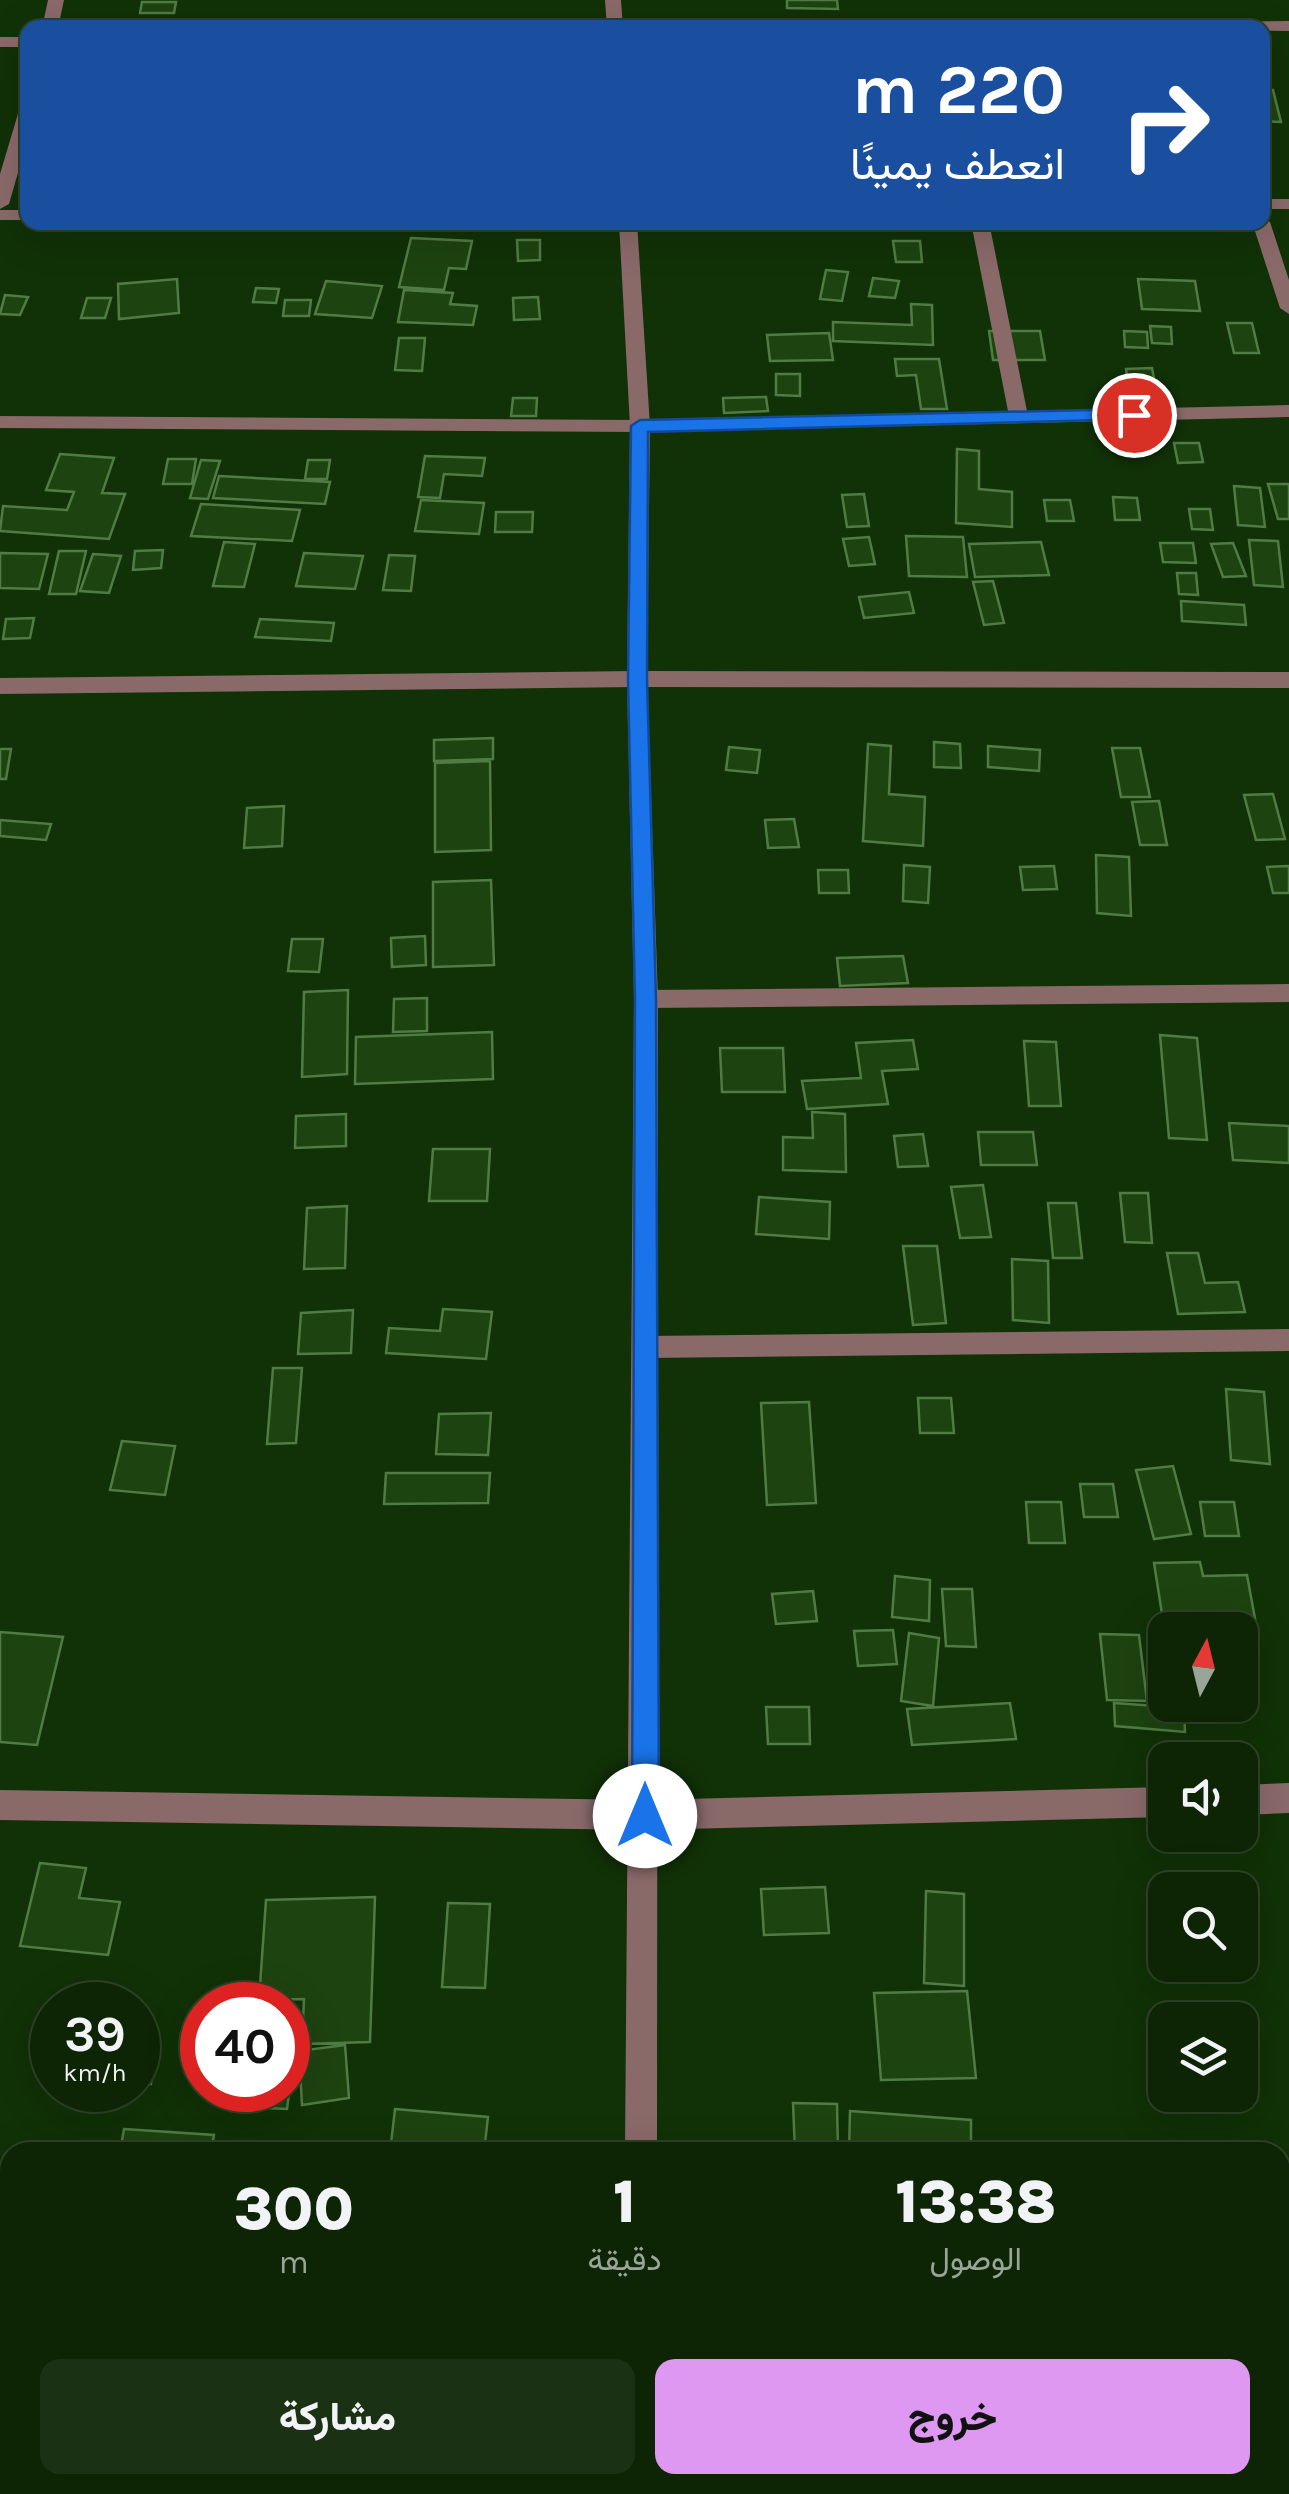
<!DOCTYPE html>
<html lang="ar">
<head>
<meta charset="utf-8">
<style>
	:root { --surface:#0d2505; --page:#1b3113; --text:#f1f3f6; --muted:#9aa59a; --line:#2d4227; --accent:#df98f2 }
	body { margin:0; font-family:Karla,Vazirmatn,sans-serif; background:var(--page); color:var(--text); direction:rtl; height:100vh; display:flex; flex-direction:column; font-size:38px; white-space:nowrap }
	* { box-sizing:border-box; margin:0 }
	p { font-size:32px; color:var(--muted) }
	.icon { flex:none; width:55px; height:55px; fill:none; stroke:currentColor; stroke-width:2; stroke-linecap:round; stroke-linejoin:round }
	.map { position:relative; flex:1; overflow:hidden; direction:ltr }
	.side { position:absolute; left:0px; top:2142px; width:1290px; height:352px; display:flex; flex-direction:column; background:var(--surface); border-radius:30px 30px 0 0; box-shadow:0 10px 40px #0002,0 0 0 2px var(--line); direction:rtl }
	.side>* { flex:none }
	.guide { position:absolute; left:20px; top:20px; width:1250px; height:210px; border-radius:20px; box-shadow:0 10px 40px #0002,0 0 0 2px var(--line); direction:rtl; background:#1a4fa0; color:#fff; overflow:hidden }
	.needle { width:65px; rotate:7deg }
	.fabs { position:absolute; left:1148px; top:1612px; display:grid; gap:20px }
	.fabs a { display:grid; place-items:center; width:110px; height:110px; border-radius:20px; background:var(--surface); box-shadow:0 10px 40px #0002,0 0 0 2px var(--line); font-size:50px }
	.speed { position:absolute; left:30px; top:1982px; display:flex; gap:20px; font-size:50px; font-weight:700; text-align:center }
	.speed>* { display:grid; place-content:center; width:130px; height:130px; border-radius:50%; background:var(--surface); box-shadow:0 10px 40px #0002,0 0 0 2px var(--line); line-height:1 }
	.speed small { font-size:25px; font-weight:400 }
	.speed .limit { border:15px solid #d22; background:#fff; color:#111 }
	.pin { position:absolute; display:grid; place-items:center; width:85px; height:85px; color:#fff; margin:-42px; border:5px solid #fff; border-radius:50%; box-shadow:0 2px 10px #0007 }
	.me { position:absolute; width:110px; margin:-55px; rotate:0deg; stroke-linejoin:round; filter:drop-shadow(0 0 8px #0008) }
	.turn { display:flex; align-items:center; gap:35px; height:210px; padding:0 40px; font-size:45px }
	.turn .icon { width:130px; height:130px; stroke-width:2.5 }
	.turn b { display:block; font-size:70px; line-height:85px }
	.eta { display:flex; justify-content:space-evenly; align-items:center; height:170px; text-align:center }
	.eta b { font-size:60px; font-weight:800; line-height:70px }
	.action { display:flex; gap:20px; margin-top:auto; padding:20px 40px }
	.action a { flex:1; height:115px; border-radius:20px; background:var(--accent); color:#111; font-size:40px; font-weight:800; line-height:115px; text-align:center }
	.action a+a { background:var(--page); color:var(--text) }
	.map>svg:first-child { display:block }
</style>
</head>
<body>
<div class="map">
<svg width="1289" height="2494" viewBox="0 0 1289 2494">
	<rect width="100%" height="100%" fill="#113107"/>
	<path fill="#1d4310" stroke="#507b44" stroke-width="2.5" d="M787,0H837L838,9L787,8Z
		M142,2H176L174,13H140Z
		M1262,90H1273L1281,122L1262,121Z
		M411,238L472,241L466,269L449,268L444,290L399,287Z
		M517,240H540V260L518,261Z
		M893,241H920L922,262H896Z
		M826,270L848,272L842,301L820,299Z
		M873,278L899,281L895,298L869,296Z
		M177,279L179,313L119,319L118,284Z
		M1138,279L1195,281L1200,311L1142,309Z
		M326,281L382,286L372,318L315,314Z
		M256,288L279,289L276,303L253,302Z
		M404,290L453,293L450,304L477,306L473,325L398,322Z
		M5,295L28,297L20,315L0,314Z
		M538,297L540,319L514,320L513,298Z
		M87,298H111L105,318H81Z
		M285,300H311L309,316H283Z
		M911,304L932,305L933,345L833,341V322L912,325Z
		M1227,323H1252L1259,353H1234Z
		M1150,326L1171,327L1172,344L1152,343Z
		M989,331H1040L1045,360H993Z
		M1124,331L1147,332L1148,348L1125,347Z
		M829,333L833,360L770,361L767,335Z
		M399,338H425L422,371L395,370Z
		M895,359H939L947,409H921L916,375L897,376Z
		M1152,368L1155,384H1128L1126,369Z
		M776,374H800V396L776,395Z
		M766,397L768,411L724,413L723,398Z
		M513,398H537L536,416H511Z
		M1174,443H1199L1203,462L1178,463Z
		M957,449L979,451V489L1012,492V527L956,523Z
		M60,454L114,458L102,493L125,494L109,539L0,531L3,506L67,510L74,492L46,490Z
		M425,456L485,458L482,476L444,474L440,498L418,497Z
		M168,459H196L192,484H163Z
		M201,460L220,461L208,499L190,498Z
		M308,460H330L327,479H305Z
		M219,476L330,482L325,504L213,498Z
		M1268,484H1289V519H1278Z
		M1234,486L1260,488L1265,527L1238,525Z
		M864,494L869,526L847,527L842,495Z
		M1113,497L1137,498L1140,520H1115Z
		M421,500L484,503L479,534L415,531Z
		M1044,500H1070L1074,521H1047Z
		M201,504L300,510L292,541L191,536Z
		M1189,509H1210L1213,530L1192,529Z
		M496,512H533L532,532H495Z
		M906,536L963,537L967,577L909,576Z
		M869,537L875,564L849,566L843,539Z
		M1249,540L1278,541L1283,587L1254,585Z
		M224,542L255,544L244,587L213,586Z
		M1041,542L1049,575L975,577L969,544Z
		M1160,543H1193L1196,563L1163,562Z
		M1233,543L1246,576L1223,577L1211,544Z
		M163,550L161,568L133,570L135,551Z
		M59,551H86L76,594H49Z
		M0,553L48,554L39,589L0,588Z
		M304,553L363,556L355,589L296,586Z
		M93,554L121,556L109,593L80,591Z
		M389,555L415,556L411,591L383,590Z
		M1177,573H1196L1198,595L1179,594Z
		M993,581L1004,623L984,625L973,582Z
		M909,592L914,613L864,618L859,597Z
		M1181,601L1244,605L1246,625L1182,621Z
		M34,618L30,638L3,639L6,619Z
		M260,619L334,623L331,641L255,637Z
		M493,738V759L434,761V740Z
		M934,742L960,744L961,768L934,767Z
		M868,744L891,746L889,794L925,797L923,846L863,841Z
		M988,746L1040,750L1039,771L988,767Z
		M729,747L760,750L757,773L726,770Z
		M1112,748H1140L1150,797H1121Z
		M0,749H11L6,779H0Z
		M490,761L491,850L435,852V763Z
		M1273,794L1285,839L1256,840L1244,795Z
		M1159,801L1167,845H1140L1132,802Z
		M284,806L282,846L244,848L247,808Z
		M794,819L799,847L768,848L765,820Z
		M0,820L51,824L46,840L0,836Z
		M1096,855L1129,857L1131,916L1097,913Z
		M904,865L930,867L928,903L903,901Z
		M1054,866L1057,889L1023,890L1020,867Z
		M1289,866V893H1273L1267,867Z
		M818,870H848L849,893H819Z
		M491,880L494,965L433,967V882Z
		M425,936L426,965L392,967L391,938Z
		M292,939H323L319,972L288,971Z
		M903,956L908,983L840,986L837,958Z
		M348,990L347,1074L302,1077L304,992Z
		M427,998V1031L393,1032L394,999Z
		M492,1032L493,1079L355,1084L356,1037Z
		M1160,1035L1197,1038L1207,1140L1169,1138Z
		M913,1040L918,1069L882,1071L888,1104L807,1109L802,1081L861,1078L856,1043Z
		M1024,1041L1056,1042L1061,1106H1029Z
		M720,1048H783L785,1092H722Z
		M812,1112L845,1114L846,1172L783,1170V1137L813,1138Z
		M346,1114V1146L295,1148L296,1116Z
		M1229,1123L1289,1126V1163L1233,1160Z
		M978,1132H1033L1037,1165H981Z
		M923,1134L928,1166L898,1167L894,1136Z
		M433,1149H490L487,1201H429Z
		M983,1185L991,1237L960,1238L951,1187Z
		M1120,1193H1148L1152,1243L1125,1242Z
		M759,1197L830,1202L829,1239L756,1234Z
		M1048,1203H1076L1082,1258H1053Z
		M347,1206L345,1268L304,1269L307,1208Z
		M903,1246H937L946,1323L913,1325Z
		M1167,1253H1198L1205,1283L1238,1282L1245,1312L1178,1314Z
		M1012,1259L1048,1261L1049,1323L1013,1320Z
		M443,1309L492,1312L486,1359L386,1353L389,1328L440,1331Z
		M353,1310L351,1353L298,1354L301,1313Z
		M273,1368H302L296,1443L267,1444Z
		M1226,1389L1264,1392L1270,1464L1231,1460Z
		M918,1398H951L954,1433H920Z
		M809,1402L816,1503L767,1505L761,1403Z
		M491,1413L488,1455L436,1454L439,1414Z
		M122,1441L175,1446L165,1495L110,1490Z
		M1173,1466L1191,1534L1154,1539L1136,1470Z
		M386,1473H490L488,1503L384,1504Z
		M1080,1484H1113L1118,1517H1084Z
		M1026,1502H1061L1065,1543H1029Z
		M1200,1502H1234L1239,1536H1205Z
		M1200,1562L1203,1576L1247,1575L1258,1635H1240V1630L1165,1633L1154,1563Z
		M895,1576L930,1580L929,1621L892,1617Z
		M942,1589H972L976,1647L946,1646Z
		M813,1591L817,1621L776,1624L772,1594Z
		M893,1630L897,1664L858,1666L854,1631Z
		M0,1632L63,1637L37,1745L0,1742Z
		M909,1633L939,1638L933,1706L901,1701Z
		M1100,1634L1139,1635L1147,1701L1107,1700Z
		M1010,1703L1016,1739L912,1745L907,1709Z
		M1114,1703L1184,1708L1185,1732L1115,1726Z
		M766,1707H809L810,1744H768Z
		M40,1863L86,1868L79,1898L120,1902L108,1955L20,1946Z
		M825,1887L829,1933L764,1935L761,1889Z
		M926,1891L964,1894V1986L924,1983Z
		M375,1897L370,2042L302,2044L304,1999L259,2000L266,1900Z
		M448,1903L490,1904L485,1988L442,1987Z
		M967,1991L976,2078L881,2080L874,1993Z
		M1187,2017L1165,2020V2069H1159L1148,2021Z
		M155,2037L151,2084H138V2038Z
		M345,2045L349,2098L302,2105L299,2051Z
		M288,2055L294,2056L287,2109L243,2107L246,2090H288Z
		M793,2103L837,2104L838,2152H795Z
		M395,2109L488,2117L484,2152H390Z
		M850,2111L971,2120V2152H849Z
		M124,2129L214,2135L211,2152H120Z
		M30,2485H67L66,2494H29Z
		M266,2485H306V2494H266Z
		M425,2485H474L473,2494H424Z
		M945,2485H1020V2494H945Z
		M1152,2485H1197L1199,2494H1153Z"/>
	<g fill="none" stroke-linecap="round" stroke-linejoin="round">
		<path fill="#8a6969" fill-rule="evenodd" d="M48,0H64L58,28H42Z
			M1289,21V31L1102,28L1110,23Z
			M0,37H28V47H0Z
			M28,102V138L9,204L0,209V174L20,107Z
			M1262,199H1289V209H1262Z
			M0,210H28V220H0Z
			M1262,217L1270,222L1289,280V314L1280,308L1252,222H1262Z
			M971,222H989L1027,411L1289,405V417L640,432L0,428V416L640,420L1008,411Z
			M637,671L1289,672V688L637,687L0,694V678Z
			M1289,984V1002L646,1008L634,999L646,990Z
			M1289,1329V1351L646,1358L637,1355L633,1347L637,1339L646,1336Z
			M1289,1783V1813L1240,1815V1785Z
			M1165,1787V1817L645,1830L0,1820V1790L645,1800Z
			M1280,2344H1289V2378H1280Z
			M0,2368H10V2402H0Z"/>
		<path fill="#8a6969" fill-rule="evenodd" d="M605,0H621L623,28H607Z
			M619,222H637L650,426L647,679L658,999L657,2152H625L634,999L627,679L630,426Z
			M620,2485H654L653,2494H619Z"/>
	</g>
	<path fill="#1a73e8" stroke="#114b97" stroke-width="2.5" d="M1134,409L1143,415L1141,419L648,432L647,679L656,999L659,1816L655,1825L645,1829L636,1825L632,1816L635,999L628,679L631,426L640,420Z"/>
</svg>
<div class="fabs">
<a><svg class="needle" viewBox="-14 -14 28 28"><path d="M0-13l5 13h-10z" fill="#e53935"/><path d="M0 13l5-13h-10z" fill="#9aa59a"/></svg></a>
<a><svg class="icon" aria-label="sound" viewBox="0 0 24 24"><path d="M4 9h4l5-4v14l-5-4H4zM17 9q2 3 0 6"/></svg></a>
<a><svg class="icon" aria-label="search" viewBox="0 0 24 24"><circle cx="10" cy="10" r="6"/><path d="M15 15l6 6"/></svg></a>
<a><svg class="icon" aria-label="layers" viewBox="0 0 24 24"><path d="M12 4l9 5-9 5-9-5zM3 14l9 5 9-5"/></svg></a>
</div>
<div class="speed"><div>39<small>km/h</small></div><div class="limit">40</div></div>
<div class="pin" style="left:1134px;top:415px;background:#d93025"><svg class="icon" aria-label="arrive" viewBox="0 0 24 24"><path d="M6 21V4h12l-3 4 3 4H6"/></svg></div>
<svg class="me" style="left:645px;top:1816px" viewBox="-20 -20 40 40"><circle r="19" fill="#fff"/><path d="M0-13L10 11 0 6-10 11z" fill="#1a73e8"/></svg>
<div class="guide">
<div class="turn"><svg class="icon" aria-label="right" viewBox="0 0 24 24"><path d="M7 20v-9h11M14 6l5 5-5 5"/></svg><div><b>220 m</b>انعطف يمينًا</div></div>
</div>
<section class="side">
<div class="eta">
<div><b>13:38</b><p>الوصول</p></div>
<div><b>1</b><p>دقيقة</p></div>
<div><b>300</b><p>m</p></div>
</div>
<div class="action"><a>خروج</a><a>مشاركة</a></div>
</section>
</div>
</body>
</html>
